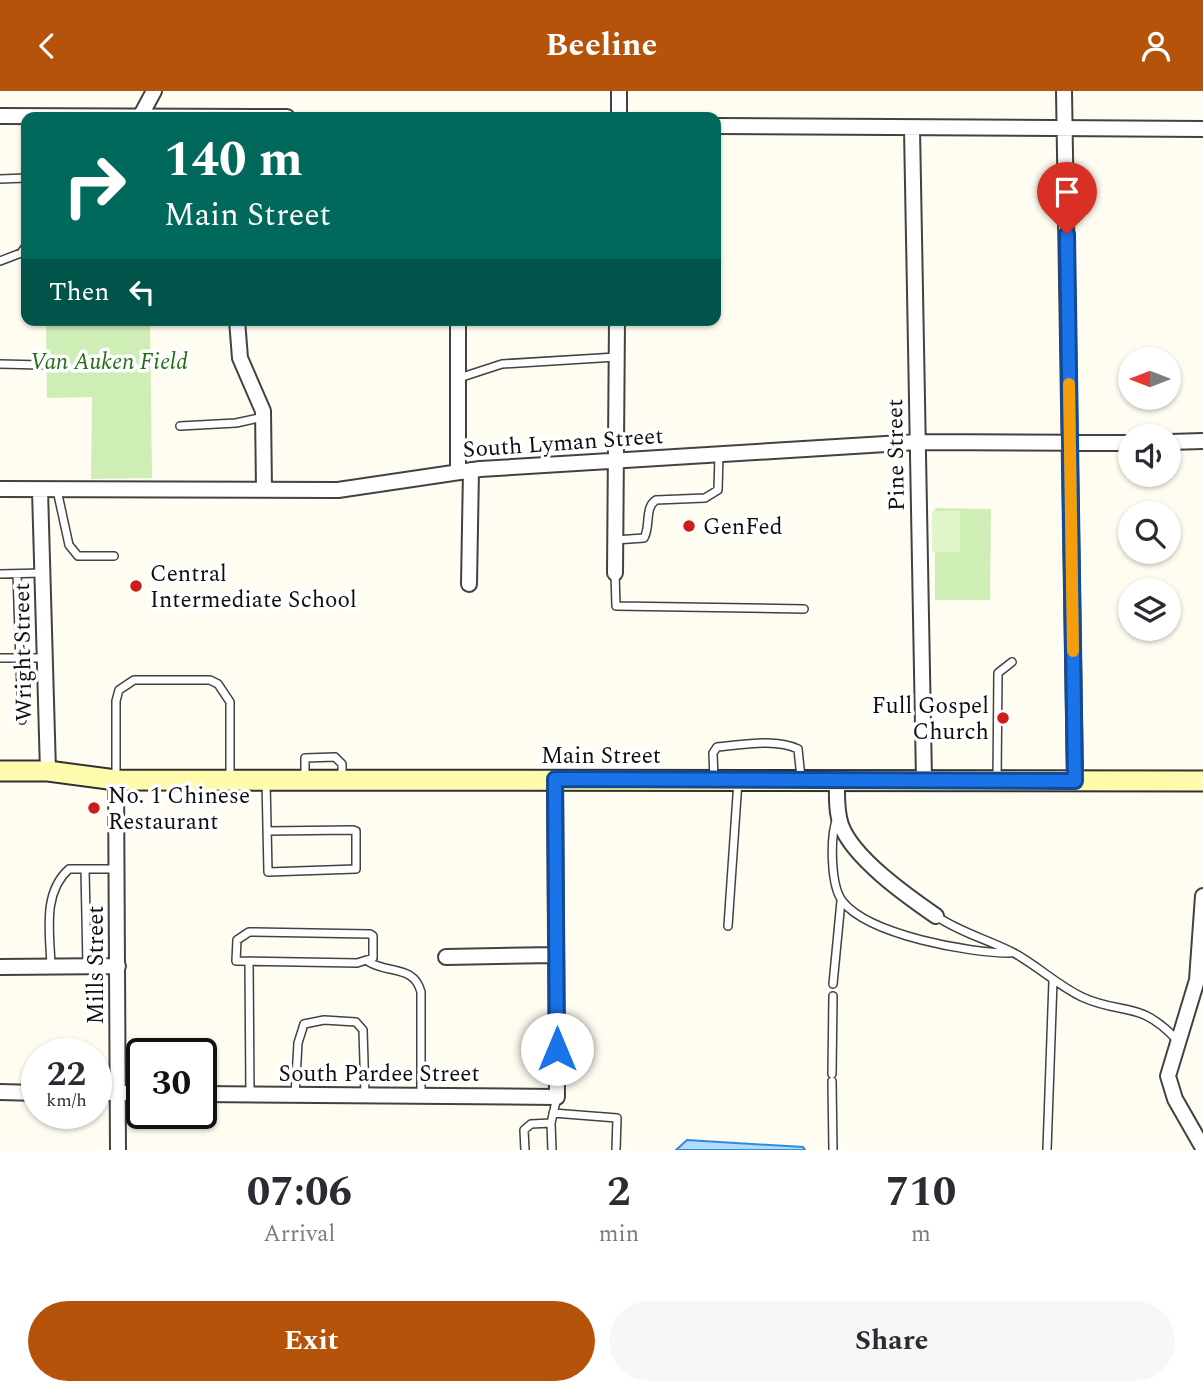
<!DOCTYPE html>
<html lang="en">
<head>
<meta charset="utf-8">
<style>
	:root { --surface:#fff; --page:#f7f7f7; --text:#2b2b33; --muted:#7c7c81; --accent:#b45309 }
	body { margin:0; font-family:Spectral,serif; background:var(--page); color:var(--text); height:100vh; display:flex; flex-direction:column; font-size:26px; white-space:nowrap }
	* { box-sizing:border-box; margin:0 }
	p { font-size:23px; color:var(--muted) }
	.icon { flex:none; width:38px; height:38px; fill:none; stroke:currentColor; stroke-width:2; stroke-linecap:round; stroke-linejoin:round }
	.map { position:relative; height:1059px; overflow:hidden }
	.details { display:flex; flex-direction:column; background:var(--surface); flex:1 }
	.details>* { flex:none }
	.top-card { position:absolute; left:21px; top:21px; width:700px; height:214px; border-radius:14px; box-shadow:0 2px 5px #0004; background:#00695c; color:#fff; overflow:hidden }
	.needle { width:46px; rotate:270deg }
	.controls { position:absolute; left:1118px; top:256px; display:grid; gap:14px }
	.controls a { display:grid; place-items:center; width:63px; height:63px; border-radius:50%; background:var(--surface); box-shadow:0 2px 5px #0004; font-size:35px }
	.speed { position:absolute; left:21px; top:947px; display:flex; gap:14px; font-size:35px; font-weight:700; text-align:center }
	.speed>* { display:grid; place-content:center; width:91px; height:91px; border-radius:50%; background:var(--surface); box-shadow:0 2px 5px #0004; line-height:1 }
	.speed small { font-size:18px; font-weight:400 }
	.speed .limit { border:4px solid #111; border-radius:10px; background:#fff; color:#111 }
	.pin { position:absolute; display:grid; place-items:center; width:60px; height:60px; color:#fff; margin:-72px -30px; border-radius:50% 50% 50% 0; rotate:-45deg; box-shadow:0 0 7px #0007 }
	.pin .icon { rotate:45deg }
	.me { position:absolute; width:77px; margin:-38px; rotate:0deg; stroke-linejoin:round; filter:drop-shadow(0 0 5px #0008) }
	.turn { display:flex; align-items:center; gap:24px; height:147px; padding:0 28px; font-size:32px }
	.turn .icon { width:91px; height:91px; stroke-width:2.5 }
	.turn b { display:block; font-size:49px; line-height:60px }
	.then { display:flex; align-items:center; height:66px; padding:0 28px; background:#0003; gap:14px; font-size:26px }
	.eta { display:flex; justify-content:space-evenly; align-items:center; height:119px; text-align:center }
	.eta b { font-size:42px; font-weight:700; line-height:49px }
	.action { display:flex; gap:14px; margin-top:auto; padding:14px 28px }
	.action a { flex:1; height:80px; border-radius:42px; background:var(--accent); color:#fff; font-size:28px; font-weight:700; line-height:80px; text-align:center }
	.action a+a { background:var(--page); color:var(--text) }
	header { display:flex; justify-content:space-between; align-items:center; height:91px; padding:0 28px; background:var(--accent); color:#fff; font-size:32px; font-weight:700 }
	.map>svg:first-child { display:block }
</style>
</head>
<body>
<header><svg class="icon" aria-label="back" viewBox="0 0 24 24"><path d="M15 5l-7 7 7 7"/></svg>Beeline<svg class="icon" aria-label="person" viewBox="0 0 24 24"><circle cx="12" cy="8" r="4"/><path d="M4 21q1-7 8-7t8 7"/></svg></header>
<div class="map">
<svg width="1203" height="1059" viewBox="0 0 1203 1059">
	<rect width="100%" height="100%" fill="#fffdf1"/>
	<path fill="#cfeeb6" d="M46,229H150L152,387L91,388L92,306L47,307Z
		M935,417L991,418L990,509H935Z"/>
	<path fill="#e2f4c9" d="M932,420H960V461H932Z"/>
	<path fill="#b0dbfc" stroke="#308bda" stroke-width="2" d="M687,1049L803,1056L805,1059H676Z"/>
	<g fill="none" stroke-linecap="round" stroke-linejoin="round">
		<g stroke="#424242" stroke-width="10">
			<path id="service" d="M0,88L26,87
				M0,170L21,162L26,155
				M0,273L41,274
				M459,287L502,273L616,266
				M180,335L236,332L263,326
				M57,399L69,454L78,465H114
				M615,449L644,447C651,435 644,417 656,409L705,407L718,399L719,364
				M615,482L616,515L804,518
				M0,483L43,482
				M17,483L22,629
				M0,567H45
				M305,686V667L335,666L342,673V688
				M116,688V610L119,599L134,589H210L218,593L230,611V688
				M714,689L713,662L717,656C741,654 776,647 798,658L801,687
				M997,689L998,582L1012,571
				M266,690L268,781L356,778V740L353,739L267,740
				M837,727C830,745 830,795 843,811C870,844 969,862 1010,862
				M85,778L87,875
				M936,825C961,842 987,848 1014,862C1038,875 1057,894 1082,906C1124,925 1139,908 1178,950
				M728,835L738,690
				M249,841L370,843L373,845V867L357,872L236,870L237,849Z
				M249,870L250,1003
				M369,871C389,883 414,874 421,901V1005
				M51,875C50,842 42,802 69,778H117
				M833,893L841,810
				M832,983L833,905
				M832,990L833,1059
				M295,1004L298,952L304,933L324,929L356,931L363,939L365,1004
				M553,1022L617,1027L616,1059
				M525,1059L524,1039L531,1033L551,1032
				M552,1059L551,1032L557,1006
				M1047,1059L1053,890"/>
		</g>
		<g stroke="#424242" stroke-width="18">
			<path id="minor" d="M619,0V26
				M1064,0L1075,690
				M0,25L287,26
				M140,26L154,0
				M716,35L1203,38
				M912,38L924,689
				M237,229L240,267L263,320L264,399
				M458,229V381
				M1169,351L1203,350
				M0,398L338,399L480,378L918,351L1130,352
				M40,399L48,680
				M615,482L617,229
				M469,493L471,379
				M116,689L118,1059
				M837,690C837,704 836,720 841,734C853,767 907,805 936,825
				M1203,805L1197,889L1168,985L1175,1008L1203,1057
				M446,866L556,864
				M0,876L118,875
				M0,1001L37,1002
				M96,1002H142
				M201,1003L557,1006L555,688"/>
		</g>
		<g stroke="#313131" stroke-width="23">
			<path id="secondary" d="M0,680H48L116,689L1203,690"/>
		</g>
		<use href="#service" stroke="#fff" stroke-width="7"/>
		<use href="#minor" stroke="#fff" stroke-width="14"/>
		<use href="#secondary" stroke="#fffbac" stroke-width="19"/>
	</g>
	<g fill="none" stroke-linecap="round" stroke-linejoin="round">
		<g stroke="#114b97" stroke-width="18">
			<path id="route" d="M557,958L555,688L1075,690L1067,143"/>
		</g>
		<use href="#route" stroke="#1a73e8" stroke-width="12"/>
		<path stroke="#f59e0b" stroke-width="12" d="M1069,293L1073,560"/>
	</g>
	<g fill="#cd1c19" stroke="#fff" stroke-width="2.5">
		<circle cx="689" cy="435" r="7"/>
		<circle cx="136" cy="495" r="7"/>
		<circle cx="1003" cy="627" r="7"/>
		<circle cx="94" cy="717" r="7"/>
	</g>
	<g text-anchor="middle" stroke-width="7" stroke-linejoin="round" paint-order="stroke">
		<g font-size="23" font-style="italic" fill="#246e18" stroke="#fff">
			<text x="109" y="278">Van Auken Field</text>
		</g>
		<g font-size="23" fill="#0f0f0f" stroke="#fff">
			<text transform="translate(563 351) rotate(-4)" y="8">South Lyman Street</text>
			<text transform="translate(895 364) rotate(-91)" y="8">Pine Street</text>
			<text transform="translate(22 561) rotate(-91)" y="8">Wright Street</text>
			<text x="601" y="672">Main Street</text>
			<text transform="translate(95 874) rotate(-90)" y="8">Mills Street</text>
			<text x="379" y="990">South Pardee Street</text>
		</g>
		<g font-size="23" fill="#0f0f0f" stroke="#fff" text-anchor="start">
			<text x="703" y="443">GenFed</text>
			<text x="150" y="490">Central<tspan x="150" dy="26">Intermediate School</tspan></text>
			<text x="989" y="622" text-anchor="end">Full Gospel<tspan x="989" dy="26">Church</tspan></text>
			<text x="108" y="712">No. 1 Chinese<tspan x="108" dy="26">Restaurant</tspan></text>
		</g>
	</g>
</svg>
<div class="controls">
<a><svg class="needle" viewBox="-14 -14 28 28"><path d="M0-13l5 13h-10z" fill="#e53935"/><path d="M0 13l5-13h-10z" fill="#7c7c81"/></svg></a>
<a><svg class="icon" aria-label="sound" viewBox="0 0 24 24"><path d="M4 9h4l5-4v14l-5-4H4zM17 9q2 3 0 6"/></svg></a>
<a><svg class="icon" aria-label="search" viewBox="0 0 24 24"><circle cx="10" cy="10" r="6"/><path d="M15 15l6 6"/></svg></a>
<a><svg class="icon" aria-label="layers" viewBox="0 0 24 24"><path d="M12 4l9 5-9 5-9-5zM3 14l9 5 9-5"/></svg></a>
</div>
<div class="speed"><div>22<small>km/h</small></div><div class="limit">30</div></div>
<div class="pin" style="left:1067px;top:143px;background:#d93025"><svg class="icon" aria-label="arrive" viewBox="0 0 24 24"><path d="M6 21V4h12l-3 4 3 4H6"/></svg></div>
<svg class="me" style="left:557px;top:958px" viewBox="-20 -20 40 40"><circle r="19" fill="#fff"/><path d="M0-13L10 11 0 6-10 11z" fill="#1a73e8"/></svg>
<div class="top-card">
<div class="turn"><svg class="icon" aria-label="right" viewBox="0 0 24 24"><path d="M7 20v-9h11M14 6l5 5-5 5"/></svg><div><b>140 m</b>Main Street</div></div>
<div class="then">Then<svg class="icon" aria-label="left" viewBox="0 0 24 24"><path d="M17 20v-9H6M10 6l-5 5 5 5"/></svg></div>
</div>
</div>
<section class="details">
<div class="eta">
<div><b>07:06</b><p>Arrival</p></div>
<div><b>2</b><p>min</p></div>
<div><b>710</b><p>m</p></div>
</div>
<div class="action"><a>Exit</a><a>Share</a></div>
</section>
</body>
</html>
